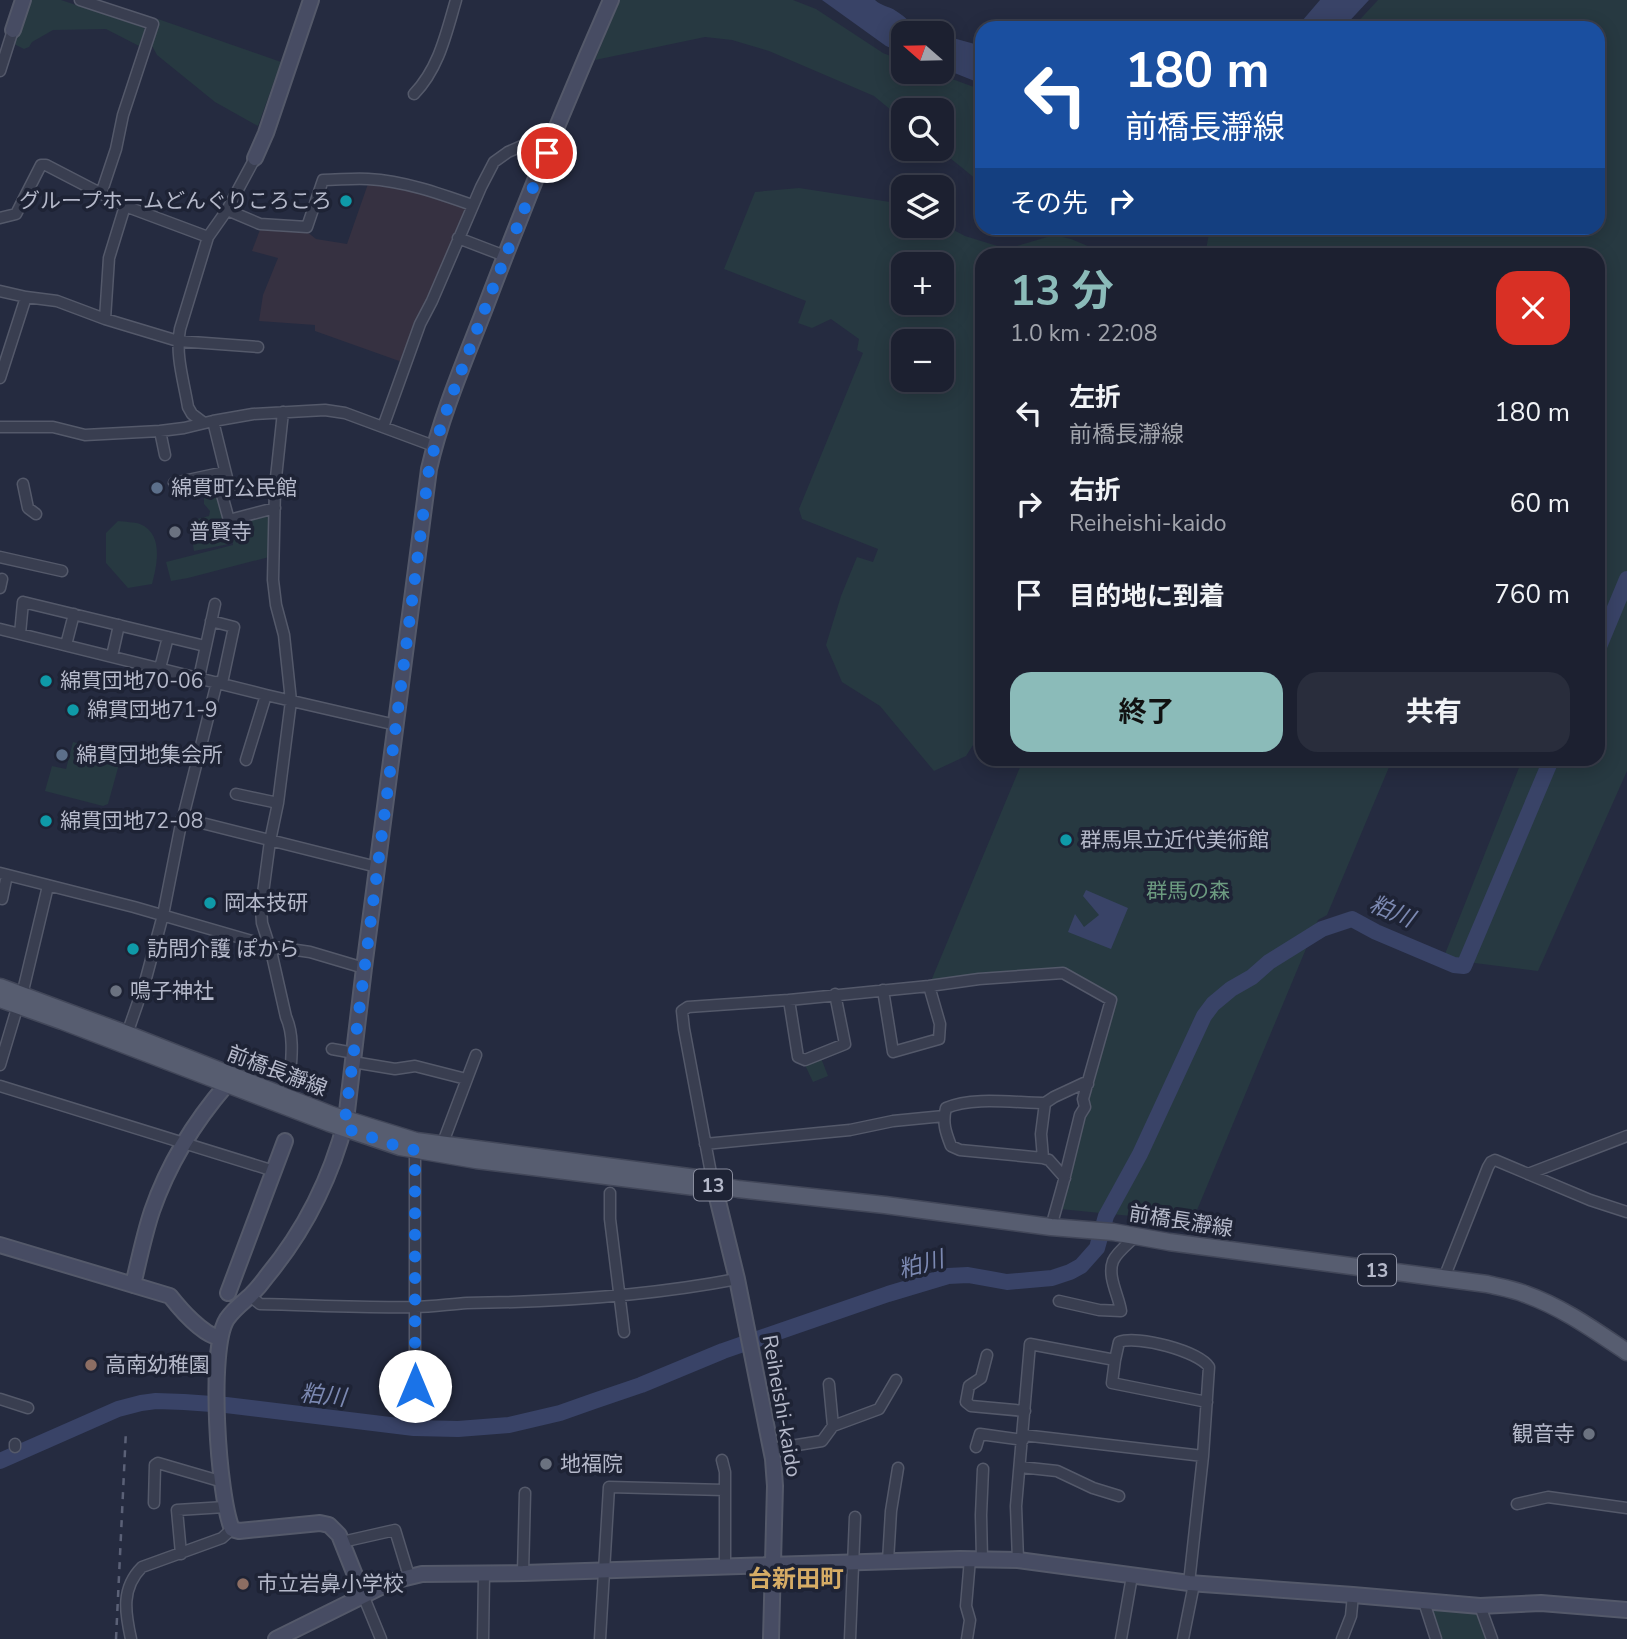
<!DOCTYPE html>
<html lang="ja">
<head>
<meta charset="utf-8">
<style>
	:root { --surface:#1c2030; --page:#292d3c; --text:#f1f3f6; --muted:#a0a3ab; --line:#3a3e4c; --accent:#8bbbb9 }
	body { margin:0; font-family:"Nunito Sans","Noto Sans JP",sans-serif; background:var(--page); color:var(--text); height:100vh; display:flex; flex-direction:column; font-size:26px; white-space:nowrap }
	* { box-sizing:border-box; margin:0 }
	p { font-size:23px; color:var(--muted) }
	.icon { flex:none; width:38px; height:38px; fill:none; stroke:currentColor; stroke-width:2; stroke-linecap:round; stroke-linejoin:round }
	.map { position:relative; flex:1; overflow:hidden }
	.panel { position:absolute; left:975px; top:248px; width:630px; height:518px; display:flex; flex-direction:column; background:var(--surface); border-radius:21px; box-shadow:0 4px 18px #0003,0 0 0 2px var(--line) }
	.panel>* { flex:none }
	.banner { position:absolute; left:975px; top:21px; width:630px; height:214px; border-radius:21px; box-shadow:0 4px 18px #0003,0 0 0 2px var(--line); background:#1a4fa0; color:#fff; overflow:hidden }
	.needle { width:46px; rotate:290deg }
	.buttons { position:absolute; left:891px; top:21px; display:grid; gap:14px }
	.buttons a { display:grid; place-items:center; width:63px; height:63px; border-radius:14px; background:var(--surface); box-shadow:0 4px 18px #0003,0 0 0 2px var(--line); font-size:35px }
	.pin { position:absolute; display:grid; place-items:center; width:60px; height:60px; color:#fff; margin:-30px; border:4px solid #fff; border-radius:50%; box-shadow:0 2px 7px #0007 }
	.me { position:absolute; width:77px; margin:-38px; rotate:0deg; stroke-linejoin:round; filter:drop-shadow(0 0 5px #0008) }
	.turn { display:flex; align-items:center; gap:24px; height:147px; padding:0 35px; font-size:32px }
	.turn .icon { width:91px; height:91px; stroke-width:2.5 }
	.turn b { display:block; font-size:49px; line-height:60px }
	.then { display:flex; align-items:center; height:66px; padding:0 35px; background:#0003; gap:14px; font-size:26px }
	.round { display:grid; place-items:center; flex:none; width:74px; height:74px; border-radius:21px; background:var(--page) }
	.summary { display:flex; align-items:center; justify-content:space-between; height:119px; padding:0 35px }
	h1 { font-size:42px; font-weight:700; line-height:52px; color:var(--accent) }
	.cta { display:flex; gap:14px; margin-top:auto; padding:14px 35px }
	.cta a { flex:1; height:80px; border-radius:21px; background:var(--accent); color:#111; font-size:28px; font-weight:700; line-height:80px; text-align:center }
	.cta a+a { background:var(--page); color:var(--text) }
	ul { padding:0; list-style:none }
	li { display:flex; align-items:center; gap:21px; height:91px; padding:0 35px }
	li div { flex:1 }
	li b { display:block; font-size:26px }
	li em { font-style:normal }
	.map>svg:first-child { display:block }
</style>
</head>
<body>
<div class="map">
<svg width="1627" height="1639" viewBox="0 0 1627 1639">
	<rect width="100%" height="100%" fill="#252b40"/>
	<path fill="#363141" d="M369,181L431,192L467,208L429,300H427L402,362L315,331V325L259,321L263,295L278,258L252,251L261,227L306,231L316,239L347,244Z"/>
	<path fill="#273941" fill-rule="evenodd" d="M29,0H61L142,27L145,29L139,46L106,29L53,30L32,42L29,47L24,49L14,44Z
		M620,0H793L816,9L883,53L903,61V72H933L982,90V184L939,149H942V110H903V120L874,96L769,51L732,40L705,37L595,60Z
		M1378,0H1627V771L1538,971L1443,959L1522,760H1598V256L1205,255L1210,228H1598V28H1352Z
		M158,19L281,62L258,126L215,102L157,55L151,44Z
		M799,188L903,204V226H942V224L965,236L1007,249L1054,235L1071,239L1109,255L982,256V731L966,756L934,771L880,706L842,682L826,645L841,596L857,557L873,562L878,549L802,519L799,509L863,353L857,350L859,339L831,319L812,328L798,323L806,301L724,269L755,192ZM903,264H942V303H903ZM903,341H942V380H903Z
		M211,491H218L229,544L194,551L189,521L209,516L210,511L204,504V493Z
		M271,514L269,557L188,578L171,581L166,562L233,545L230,525Z
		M118,521C125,522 134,522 140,524C164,534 157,565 152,584L128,588L106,563V533Z
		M73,742L120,754L121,757L108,804L103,806L45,791L52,766L66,769Z
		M1023,760H1392L1327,915L1318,920L1192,1222L1060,1209L1116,999L1063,969L931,981Z
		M821,1058L828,1076L813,1082L805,1065Z
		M1430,1607L1477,1610L1488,1639H1439Z"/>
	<path fill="#394367" d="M822,0H875C881,6 889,6 896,11C911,20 913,30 931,33H903V53L886,46Z
		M1320,0H1369L1343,28H1296Z
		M942,35L982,46V84L942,68Z
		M1086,890L1128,908L1111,949L1068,932L1075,914L1084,927L1099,915L1083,896Z"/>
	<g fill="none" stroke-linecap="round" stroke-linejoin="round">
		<path stroke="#394367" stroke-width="2.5" d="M1598,84L1600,85V89L1598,90"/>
		<path stroke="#394367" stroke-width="16" d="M1598,649L1627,579
			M0,1461L118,1409L141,1403L156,1401L184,1402L226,1405L414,1428L458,1429L509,1425L560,1413L594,1401L641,1385L723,1351L888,1294L948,1276L968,1275L1007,1282L1052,1278L1070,1272L1081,1266L1097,1248L1106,1216L1140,1154L1204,1016L1213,1004L1231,989L1252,977L1269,962L1322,929L1352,919L1376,932L1454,965L1464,966L1551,760"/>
		<g stroke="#54596a" stroke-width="13">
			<path id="street" d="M80,0L153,24L123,115L116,149L101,194
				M0,71L13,30
				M414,94C439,68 446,34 456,0
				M227,210L260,224L307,227L323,180C338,180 353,178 368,179C404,181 438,193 472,205
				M0,218L16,214L41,165H46L125,206L208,237
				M458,238L505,256
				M0,291L26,297L57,301L105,319L178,341L258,347
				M105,319L109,258L125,206
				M0,378L26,297
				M283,412L275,487L273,580L276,605L284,635L291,701L278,803L270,841L261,908L262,923L271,951L286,1017C296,1039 290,1067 289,1090L285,1096
				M213,421L230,490L222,495L229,520L275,508
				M204,423L192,414L188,407C184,382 175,355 180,329L208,237L227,210L255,158
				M0,427H53L85,435L160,431L184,428L213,421L253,414L325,410L345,413L434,446
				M383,427L420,324L432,301L481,187L494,162L508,152L524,145L547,153
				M160,431L165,455
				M174,483L225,472
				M23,484L28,508L36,514
				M0,557L62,571
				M0,588L2,579
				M211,621L234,627L222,683
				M0,629L266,695L396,725
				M20,634L23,602L205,646
				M66,645L74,614
				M112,656L119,625
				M160,668L168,637
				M199,678L215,604
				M246,760L266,695
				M236,794L278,803
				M182,818L377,867
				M0,873L134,907L269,946L310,952L364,968
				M2,899L7,875
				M883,990L893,1052L939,1039L940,1024L929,986
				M22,995L48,886
				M789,1000L798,1057L805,1060L845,1044L835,994
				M127,1034L145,982L163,915L180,829L217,682
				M332,1049L354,1053
				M353,1062L395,1069L415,1066L466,1079
				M0,1065L18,1005
				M0,1086L274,1171
				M705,1144L850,1130L893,1121L944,1116
				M442,1145L476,1055
				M415,1150V1412
				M1043,1158L1041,1134L1045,1103
				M1528,1174L1627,1136
				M1065,1178L1049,1160L1043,1158L960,1150L951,1146C946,1133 942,1123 946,1108C973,1096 1016,1103 1045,1103L1054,1097L1084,1083L1088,1084
				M713,1184L684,1029L682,1011L688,1007L789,1000L929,986L979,979L1063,973L1111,1000L1083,1099L1085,1107L1080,1115L1063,1184L1051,1227
				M610,1193V1219L624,1332
				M1444,1278L1488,1167L1491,1162L1495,1160L1590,1200L1627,1212
				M250,1296L260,1304C312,1305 363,1308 415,1307C432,1307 450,1304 467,1303C558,1302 648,1296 737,1279
				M1059,1301L1099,1310L1121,1311C1119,1296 1107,1277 1113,1261C1117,1252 1129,1243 1136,1236
				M987,1355L981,1378L969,1386L966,1402L971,1406L1025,1411
				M1115,1360L1112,1383L1207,1402
				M829,1384L833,1426
				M0,1399L28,1408
				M1023,1435L1203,1456
				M15,1444V1447
				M976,1447L980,1434L1023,1440
				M772,1449L822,1441L833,1426L879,1409L896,1380
				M722,1460L725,1472V1566
				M1020,1467L1057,1471L1093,1488L1119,1496
				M154,1503L155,1465L158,1463L223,1482
				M1517,1504L1548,1497L1627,1508
				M342,1542L395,1530L409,1576
				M181,1554L177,1510L225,1507
				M982,1559L981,1515L983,1469
				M1018,1560L1016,1506L1030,1344L1115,1360L1119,1342C1138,1335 1198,1351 1209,1367L1203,1456L1189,1583
				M888,1561L891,1511L898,1468
				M523,1573L525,1493
				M363,1595L381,1639
				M1424,1602L1436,1639
				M1480,1606L1492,1639
				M131,1639C125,1612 121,1588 142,1567L222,1538L232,1529
				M483,1639L484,1574
				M600,1639L609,1487L724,1490
				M850,1639L855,1517
				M967,1639L970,1620L966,1606L970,1559
				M1121,1639L1132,1576
				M1183,1639L1194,1584
				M1342,1639L1351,1616L1353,1595"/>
		</g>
		<g stroke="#54596a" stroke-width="18">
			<path id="secondary" d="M13,30L23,0
				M255,158L266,133L311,0
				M714,1185L737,1279L773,1459L775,1486L771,1639
				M0,1245L170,1296C181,1310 203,1335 220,1338
				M133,1285C139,1260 144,1235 152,1211C168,1165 195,1121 227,1084
				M228,1293L285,1141
				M363,1595L339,1535L329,1525L320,1523L239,1531L232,1529C218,1496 208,1348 227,1319C233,1310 242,1303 250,1296C256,1290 262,1283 267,1276C305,1230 331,1178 346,1120L364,968L429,469C442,412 466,358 487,303C526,201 567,100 611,0
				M276,1639L393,1581L422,1574L523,1573L960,1559L1018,1560L1189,1583L1353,1595L1480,1606L1541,1603L1627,1610"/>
		</g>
		<g stroke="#424759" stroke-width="19">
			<path id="primary" d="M0,987L127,1034L332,1115L416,1141L704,1179L714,1185L703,1188L476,1160L400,1147L329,1123L62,1021L0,999
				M714,1185L738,1189L885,1205L1051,1227L1113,1232L1169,1242L1487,1284C1499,1287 1513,1289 1525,1294C1562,1307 1594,1330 1627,1352"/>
		</g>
		<use href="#street" stroke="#393e50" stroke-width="10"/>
		<use href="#secondary" stroke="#474c63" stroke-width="14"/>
		<use href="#primary" stroke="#575d70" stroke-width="16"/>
		<path stroke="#5b6177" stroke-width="2.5" stroke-dasharray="7 7" stroke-linecap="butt" d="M116,1639L126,1430"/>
	</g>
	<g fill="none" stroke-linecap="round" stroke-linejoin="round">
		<path stroke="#1a73e8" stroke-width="12" stroke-dasharray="0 21.6" d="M415,1386V1150L400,1147L344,1128L429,469C440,422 459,378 476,332C499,272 523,212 547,153"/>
	</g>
	<g fill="#0f9aa8" stroke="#1e2335" stroke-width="2.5">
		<circle cx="346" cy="201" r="7"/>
		<circle cx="46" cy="681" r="7"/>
		<circle cx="73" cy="710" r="7"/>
		<circle cx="46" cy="821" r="7"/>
		<circle cx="1066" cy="840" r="7"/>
		<circle cx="210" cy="903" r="7"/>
		<circle cx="133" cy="949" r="7"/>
	</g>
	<g fill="#5c6f8a" stroke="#1e2335" stroke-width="2.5">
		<circle cx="157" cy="488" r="7"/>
		<circle cx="62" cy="755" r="7"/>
	</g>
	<g fill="#6b7280" stroke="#1e2335" stroke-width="2.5">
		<circle cx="175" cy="532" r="7"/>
		<circle cx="116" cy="991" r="7"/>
		<circle cx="1589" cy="1434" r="7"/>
		<circle cx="546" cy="1464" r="7"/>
	</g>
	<g fill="#8d6e63" stroke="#1e2335" stroke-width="2.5">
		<circle cx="91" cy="1365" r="7"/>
		<circle cx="243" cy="1584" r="7"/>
	</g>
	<g text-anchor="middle" stroke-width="7" stroke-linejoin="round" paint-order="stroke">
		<g fill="#1e2335" stroke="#888c9d" stroke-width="2">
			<rect x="694" y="1169.5" width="38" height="31" rx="5"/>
			<rect x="1358" y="1254.5" width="38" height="31" rx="5"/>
		</g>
		<g font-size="19" font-weight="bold" fill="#b5b9ca">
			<text x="713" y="1192">13</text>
			<text x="1377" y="1277">13</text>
		</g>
		<g font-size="21" fill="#b5b9ca" stroke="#1e2335" text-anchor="start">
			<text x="332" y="208" text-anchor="end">グループホームどんぐりころころ</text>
			<text x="171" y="495">綿貫町公民館</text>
			<text x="189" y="539">普賢寺</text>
			<text x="60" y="688">綿貫団地70-06</text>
			<text x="87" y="717">綿貫団地71-9</text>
			<text x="76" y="762">綿貫団地集会所</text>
			<text x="60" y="828">綿貫団地72-08</text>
			<text x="1080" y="847">群馬県立近代美術館</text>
			<text x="224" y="910">岡本技研</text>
			<text x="147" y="956">訪問介護 ぽから</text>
			<text x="130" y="998">鳴子神社</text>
			<text x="105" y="1372">高南幼稚園</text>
			<text x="1575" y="1441" text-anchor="end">観音寺</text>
			<text x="560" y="1471">地福院</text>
			<text x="257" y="1591">市立岩鼻小学校</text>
		</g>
		<g font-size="21" fill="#6c9b80" stroke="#1e2335">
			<text x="1188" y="898">群馬の森</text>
		</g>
		<g font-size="21" fill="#b5b9ca" stroke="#1e2335">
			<text transform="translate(277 1071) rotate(21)" y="7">前橋長瀞線</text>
			<text transform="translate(1181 1221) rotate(9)" y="7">前橋長瀞線</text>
			<text transform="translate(782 1406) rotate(80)" y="7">Reiheishi-kaido</text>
		</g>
		<g font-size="23" font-style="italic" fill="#7c89b2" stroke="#1e2335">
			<text transform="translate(1392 911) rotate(23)" y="8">粕川</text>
			<text transform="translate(921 1264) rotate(-15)" y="8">粕川</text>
			<text transform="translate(323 1395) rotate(6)" y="8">粕川</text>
		</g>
		<g font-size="24" font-weight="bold" fill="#d6ac65" stroke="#1e2335">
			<text x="796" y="1587">台新田町</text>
		</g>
	</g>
</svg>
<div class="buttons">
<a><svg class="needle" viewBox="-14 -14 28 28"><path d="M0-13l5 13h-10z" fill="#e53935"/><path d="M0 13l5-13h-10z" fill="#a0a3ab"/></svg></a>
<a><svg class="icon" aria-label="search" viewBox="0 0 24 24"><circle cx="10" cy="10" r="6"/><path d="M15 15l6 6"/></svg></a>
<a><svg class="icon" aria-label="layers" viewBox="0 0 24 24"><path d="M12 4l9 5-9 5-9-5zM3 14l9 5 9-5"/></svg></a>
<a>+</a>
<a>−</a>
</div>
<div class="pin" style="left:547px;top:153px;background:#d93025"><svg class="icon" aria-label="arrive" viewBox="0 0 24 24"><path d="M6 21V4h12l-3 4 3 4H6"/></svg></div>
<svg class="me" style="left:415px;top:1386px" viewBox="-20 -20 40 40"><circle r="19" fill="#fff"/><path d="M0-13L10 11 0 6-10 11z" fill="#1a73e8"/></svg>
<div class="banner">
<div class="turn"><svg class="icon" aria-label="left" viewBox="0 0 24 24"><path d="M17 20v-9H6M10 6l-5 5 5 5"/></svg><div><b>180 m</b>前橋長瀞線</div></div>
<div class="then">その先<svg class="icon" aria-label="right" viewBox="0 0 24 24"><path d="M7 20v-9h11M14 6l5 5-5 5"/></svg></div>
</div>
<section class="panel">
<div class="summary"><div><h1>13 分</h1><p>1.0 km · 22:08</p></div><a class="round" style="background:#d93025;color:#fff"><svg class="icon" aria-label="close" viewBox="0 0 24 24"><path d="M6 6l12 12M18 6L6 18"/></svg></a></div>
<ul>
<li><svg class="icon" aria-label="left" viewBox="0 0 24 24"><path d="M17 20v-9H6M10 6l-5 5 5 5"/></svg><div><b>左折</b><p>前橋長瀞線</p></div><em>180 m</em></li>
<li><svg class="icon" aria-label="right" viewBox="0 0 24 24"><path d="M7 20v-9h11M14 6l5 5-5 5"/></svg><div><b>右折</b><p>Reiheishi-kaido</p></div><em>60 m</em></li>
<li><svg class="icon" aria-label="arrive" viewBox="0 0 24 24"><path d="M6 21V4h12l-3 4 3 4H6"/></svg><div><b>目的地に到着</b></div><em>760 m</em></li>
</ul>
<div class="cta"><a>終了</a><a>共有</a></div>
</section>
</div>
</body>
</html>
